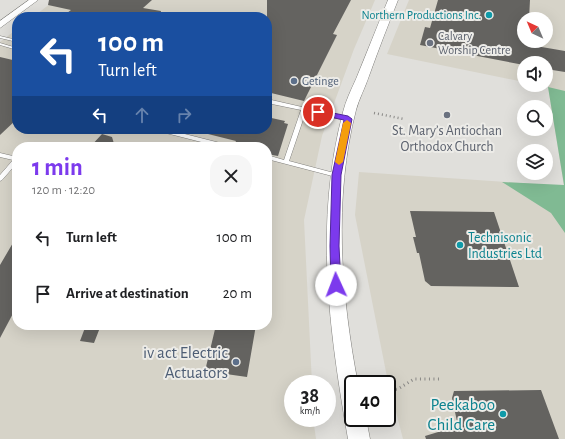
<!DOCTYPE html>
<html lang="en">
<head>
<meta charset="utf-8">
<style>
	:root { --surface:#fff; --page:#f6f6f6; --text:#202124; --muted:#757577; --accent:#7c3aed }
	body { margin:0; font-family:"Alegreya Sans",sans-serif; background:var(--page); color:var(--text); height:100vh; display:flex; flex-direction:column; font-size:15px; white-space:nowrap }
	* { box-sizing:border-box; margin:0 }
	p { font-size:13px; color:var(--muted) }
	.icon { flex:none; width:22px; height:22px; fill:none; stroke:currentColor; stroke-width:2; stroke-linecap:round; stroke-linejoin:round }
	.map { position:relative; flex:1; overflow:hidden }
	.panel { position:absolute; left:12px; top:142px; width:260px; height:188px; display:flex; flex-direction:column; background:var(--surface); border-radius:16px; box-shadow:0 4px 16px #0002 }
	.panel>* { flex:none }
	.banner { position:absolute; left:12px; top:12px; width:260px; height:122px; border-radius:16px; box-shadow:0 4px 16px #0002; background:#1a4fa0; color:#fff; overflow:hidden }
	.needle { width:26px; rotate:316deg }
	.tools { position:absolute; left:517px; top:12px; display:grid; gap:8px }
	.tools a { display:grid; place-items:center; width:36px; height:36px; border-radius:50%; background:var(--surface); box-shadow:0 4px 16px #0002; font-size:20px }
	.speed { position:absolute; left:284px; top:375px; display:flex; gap:8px; font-size:20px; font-weight:700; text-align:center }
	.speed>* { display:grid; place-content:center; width:52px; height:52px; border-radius:50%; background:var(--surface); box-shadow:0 4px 16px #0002; line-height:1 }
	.speed small { font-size:10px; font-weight:400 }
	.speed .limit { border:2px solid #111; border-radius:6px; background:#fff; color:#111 }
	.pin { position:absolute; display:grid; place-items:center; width:34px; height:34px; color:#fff; margin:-17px; border:2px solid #fff; border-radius:50%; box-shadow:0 1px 4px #0007 }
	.me { position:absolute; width:44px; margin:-22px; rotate:358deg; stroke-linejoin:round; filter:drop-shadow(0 0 3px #0008) }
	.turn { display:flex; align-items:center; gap:14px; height:84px; padding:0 20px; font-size:18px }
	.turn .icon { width:52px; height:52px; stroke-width:2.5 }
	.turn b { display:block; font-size:28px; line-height:34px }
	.lanes { display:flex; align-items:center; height:38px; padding:0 20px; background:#0003; justify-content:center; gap:20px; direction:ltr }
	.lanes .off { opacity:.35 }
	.round { display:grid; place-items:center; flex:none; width:42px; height:42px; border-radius:16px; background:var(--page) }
	.summary { display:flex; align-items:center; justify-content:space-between; height:68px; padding:0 20px }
	h1 { font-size:24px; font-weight:700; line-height:30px; color:var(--accent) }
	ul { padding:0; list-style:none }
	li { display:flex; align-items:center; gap:12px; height:56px; padding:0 20px }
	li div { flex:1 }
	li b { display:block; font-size:15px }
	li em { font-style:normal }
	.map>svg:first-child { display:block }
</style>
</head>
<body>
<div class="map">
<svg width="565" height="439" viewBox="0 0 565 439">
	<rect width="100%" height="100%" fill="#e0dfdb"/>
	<path fill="#d6d3c8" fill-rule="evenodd" d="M55,0H375L354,49L322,136L304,220L312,384H293V418H313L316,439H0V42L17,29V129H267V17H33ZM17,147H267V325H17Z
		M409,0H565V439H403L387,377L355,215L359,172L564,186L548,87L538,85H546V63H524V82L387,54ZM524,19H546V41H524Z"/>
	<path fill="#80ba93" d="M548,87L565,91V233L551,213L502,182L564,185Z"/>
	<path fill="#646360" d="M49,0H152L143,8L161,11L160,17H84L67,13L71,10L48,5Z
		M267,0H351L333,34L337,35L304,101L267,92Z
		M438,0H530L529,19H524V44L565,51V72L546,69V63H524V65L420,45L425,27L430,28Z
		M0,57L17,61V119L0,135Z
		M267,117L285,121L284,123L288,124L278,156L267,154V147H233L236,141L204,133L205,129H267Z
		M102,134L112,137L115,147H90Z
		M410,211L494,212L519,287L431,286L425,281L419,253H417L413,237H416Z
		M17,236V306L0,338V265Z
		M86,325H101L94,343L80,341Z
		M216,325H256L247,377L205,371Z
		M541,390L559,439H426L425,436L458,426L452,398L454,391Z"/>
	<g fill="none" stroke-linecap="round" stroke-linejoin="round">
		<g stroke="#81807d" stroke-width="1">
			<path id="service" d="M0,36L17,40V42L0,38Z
				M0,43L17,48V50L0,45Z
				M267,99L350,118V120L348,121L306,111L289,161L338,174L339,175L338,176L336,177L267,159V155L284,160L301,110L267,103Z
				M155,129H165L228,145L231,147H221L158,131Z
				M0,153L17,157V163L2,180L0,181V175L13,160L0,157Z"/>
		</g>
		<g stroke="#81807d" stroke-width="1">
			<path id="minor" d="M29,0H38L0,28V21Z"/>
		</g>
		<g stroke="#81807d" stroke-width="1">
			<path id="tertiary" d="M388,0H398C388,25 378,51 369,76C365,88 359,99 356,110C333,199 341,295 358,384H353V418H366L370,439H348C329,330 314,222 343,112C346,100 351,90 356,79C367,53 377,26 388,0Z"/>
		</g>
		<path stroke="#898886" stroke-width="2.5" stroke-dasharray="1 3" stroke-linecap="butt" d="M374,113L404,119"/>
		<path stroke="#898886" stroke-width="3" stroke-dasharray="1 3.5" stroke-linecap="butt" d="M387,391L398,389L414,379H440"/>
		<use href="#service" fill="#fff" fill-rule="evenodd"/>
		<use href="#minor" fill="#fff" fill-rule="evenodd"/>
		<use href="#tertiary" fill="#fff" fill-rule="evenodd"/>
	</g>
	<path fill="#7c3aed" stroke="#51269a" d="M318,110L348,116L352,119L341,175L339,246L341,285L340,288L336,289L333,288L331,285L330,246L332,175L344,120L316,114L315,112Z"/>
	<path fill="#f59e0b" d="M347,120L351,123L343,162L339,165L335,162L343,123Z"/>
	<g fill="#0f9aa8" stroke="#edece8" stroke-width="1.5">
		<circle cx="489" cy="15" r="4"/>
		<circle cx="460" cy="245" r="4"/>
		<circle cx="503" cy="414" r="4"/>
	</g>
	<g fill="#6b7280" stroke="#edece8" stroke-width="1.5">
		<circle cx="430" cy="43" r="4"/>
		<circle cx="447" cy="115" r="4"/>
	</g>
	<g fill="#5c6f8a" stroke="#edece8" stroke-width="1.5">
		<circle cx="294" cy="81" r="4"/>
		<circle cx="236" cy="362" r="4"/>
	</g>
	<g text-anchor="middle" stroke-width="4" stroke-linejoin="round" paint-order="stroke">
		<g font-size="12" fill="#0d838f" stroke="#edece8" text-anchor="end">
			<text x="481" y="19">Northern Productions Inc.</text>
		</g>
		<g font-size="12" fill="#5b616d" stroke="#edece8" text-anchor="start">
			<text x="438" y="40">Calvary<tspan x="438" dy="14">Worship Centre</tspan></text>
		</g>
		<g font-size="12" fill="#4e5e75" stroke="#edece8" text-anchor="start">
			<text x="302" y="85">Getinge</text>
		</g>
		<g font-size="14" fill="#5b616d" stroke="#edece8">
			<text x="447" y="135">St. Mary’s Antiochan<tspan x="447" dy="16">Orthodox Church</tspan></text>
		</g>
		<g font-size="14" fill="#0d838f" stroke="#edece8" text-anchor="start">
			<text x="468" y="242">Technisonic<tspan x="468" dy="16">Industries Ltd</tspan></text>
		</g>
		<g font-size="17" fill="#4e5e75" stroke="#edece8" text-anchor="end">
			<text x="228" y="358">iv act Electric<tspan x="228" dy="20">Actuators</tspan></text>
		</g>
		<g font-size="17" fill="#0d838f" stroke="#edece8" text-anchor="end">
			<text x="495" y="410">Peekaboo<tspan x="495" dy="20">Child Care</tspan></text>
		</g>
	</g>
</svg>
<div class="tools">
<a><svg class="needle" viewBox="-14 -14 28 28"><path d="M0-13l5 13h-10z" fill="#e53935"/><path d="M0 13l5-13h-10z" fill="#757577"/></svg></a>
<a><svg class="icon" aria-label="sound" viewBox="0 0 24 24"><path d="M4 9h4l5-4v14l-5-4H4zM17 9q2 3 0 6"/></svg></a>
<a><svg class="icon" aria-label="search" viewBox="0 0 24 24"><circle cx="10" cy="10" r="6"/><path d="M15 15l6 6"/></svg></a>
<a><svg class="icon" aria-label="layers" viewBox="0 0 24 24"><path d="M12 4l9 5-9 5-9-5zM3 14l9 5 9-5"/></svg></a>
</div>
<div class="speed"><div>38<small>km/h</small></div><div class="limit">40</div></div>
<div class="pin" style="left:318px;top:112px;background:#d93025"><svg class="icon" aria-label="arrive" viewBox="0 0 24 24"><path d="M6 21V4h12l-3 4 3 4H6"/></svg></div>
<svg class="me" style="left:336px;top:285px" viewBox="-20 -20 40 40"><circle r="19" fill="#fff"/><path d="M0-13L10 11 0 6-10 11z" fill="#7c3aed"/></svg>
<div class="banner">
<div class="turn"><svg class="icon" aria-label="left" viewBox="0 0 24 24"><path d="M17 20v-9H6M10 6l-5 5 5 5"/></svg><div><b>100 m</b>Turn left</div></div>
<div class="lanes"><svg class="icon" aria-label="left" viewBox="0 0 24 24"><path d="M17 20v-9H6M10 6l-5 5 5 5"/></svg><svg class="icon off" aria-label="ahead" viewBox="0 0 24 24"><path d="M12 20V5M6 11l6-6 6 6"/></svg><svg class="icon off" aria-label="right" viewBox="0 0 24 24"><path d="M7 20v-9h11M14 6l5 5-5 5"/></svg></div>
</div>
<section class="panel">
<div class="summary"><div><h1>1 min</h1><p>120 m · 12:20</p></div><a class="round"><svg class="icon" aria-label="close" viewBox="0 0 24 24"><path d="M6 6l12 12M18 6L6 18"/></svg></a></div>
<ul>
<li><svg class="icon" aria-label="left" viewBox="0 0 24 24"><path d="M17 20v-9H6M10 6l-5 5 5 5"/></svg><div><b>Turn left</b></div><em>100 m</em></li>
<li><svg class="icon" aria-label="arrive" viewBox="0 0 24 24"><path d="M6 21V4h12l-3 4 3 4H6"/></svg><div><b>Arrive at destination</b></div><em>20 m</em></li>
</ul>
</section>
</div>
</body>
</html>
